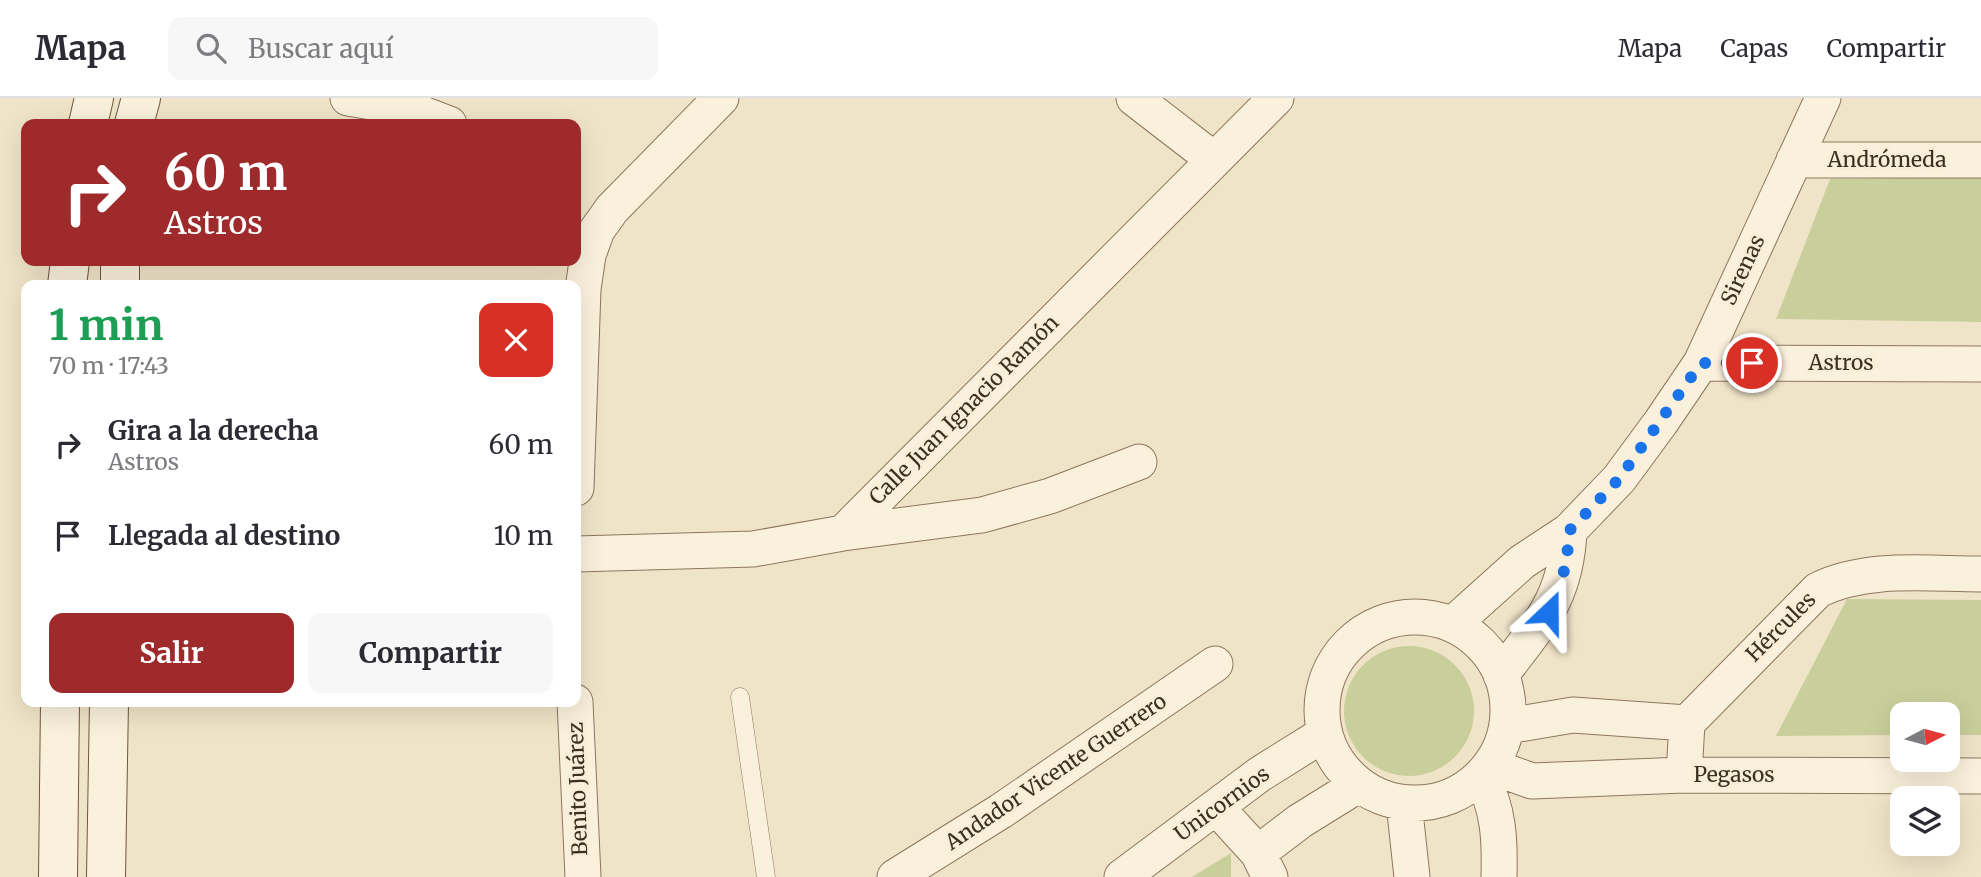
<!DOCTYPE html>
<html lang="es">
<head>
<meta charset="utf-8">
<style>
	:root { --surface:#fff; --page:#f7f7f7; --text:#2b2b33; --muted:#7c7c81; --line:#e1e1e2; --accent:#9e2a2b }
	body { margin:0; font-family:Merriweather,serif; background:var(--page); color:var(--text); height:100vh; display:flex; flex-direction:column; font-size:26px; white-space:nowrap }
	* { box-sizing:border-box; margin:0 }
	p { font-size:23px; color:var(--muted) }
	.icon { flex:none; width:38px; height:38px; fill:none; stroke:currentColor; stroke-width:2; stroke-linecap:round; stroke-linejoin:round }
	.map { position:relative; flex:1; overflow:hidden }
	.drawer { position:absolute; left:21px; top:182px; width:560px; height:427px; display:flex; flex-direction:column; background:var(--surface); border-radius:14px; box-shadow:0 7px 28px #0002 }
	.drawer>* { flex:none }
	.guide { position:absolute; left:21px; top:21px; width:560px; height:147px; border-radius:14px; box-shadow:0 7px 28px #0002; background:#9e2a2b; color:#fff; overflow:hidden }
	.needle { width:46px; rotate:84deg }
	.controls { position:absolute; left:1890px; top:604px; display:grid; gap:14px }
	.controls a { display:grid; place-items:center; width:70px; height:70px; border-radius:14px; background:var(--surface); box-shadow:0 7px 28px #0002; font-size:35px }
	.pin { position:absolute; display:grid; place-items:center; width:60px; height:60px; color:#fff; margin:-30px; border:4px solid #fff; border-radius:50%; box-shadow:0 2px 7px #0007 }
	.me { position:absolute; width:77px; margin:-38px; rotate:23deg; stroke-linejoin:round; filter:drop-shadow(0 0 5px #0008) }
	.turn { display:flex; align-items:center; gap:24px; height:147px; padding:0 28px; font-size:32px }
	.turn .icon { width:91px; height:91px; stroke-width:2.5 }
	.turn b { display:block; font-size:49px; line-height:60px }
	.round { display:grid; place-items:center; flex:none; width:74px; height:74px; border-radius:14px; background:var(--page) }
	.overview { display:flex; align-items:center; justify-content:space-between; height:119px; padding:0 28px }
	h1 { font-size:42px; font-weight:700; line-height:52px; color:#1e9e55 }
	.action { display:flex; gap:14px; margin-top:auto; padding:14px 28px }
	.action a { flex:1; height:80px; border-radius:14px; background:var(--accent); color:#fff; font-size:28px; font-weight:700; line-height:80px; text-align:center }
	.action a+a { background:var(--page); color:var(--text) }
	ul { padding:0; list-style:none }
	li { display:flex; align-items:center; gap:21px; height:91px; padding:0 28px }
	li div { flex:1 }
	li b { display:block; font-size:26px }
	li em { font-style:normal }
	header { display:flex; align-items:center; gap:42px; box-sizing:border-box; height:98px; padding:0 35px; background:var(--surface); border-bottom:2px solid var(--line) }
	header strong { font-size:33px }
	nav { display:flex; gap:38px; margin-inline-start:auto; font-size:24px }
	.search { width:490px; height:63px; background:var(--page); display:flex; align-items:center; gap:18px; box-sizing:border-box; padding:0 24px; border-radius:14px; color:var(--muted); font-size:26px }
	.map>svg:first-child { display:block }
</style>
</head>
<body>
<header>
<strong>Mapa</strong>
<div class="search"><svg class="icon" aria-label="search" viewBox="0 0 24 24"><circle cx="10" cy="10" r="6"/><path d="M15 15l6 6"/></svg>Buscar aquí</div>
<nav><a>Mapa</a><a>Capas</a><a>Compartir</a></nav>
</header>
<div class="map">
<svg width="1981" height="779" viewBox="0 0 1981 779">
	<rect width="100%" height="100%" fill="#f0e4c8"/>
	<path fill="#c9cf9b" d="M1981,79V224L1776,221L1830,81Z
		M1847,501L1981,502V637H1948V616H1902V637L1776,638Z
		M1344 613a65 65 0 1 1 130 0a65 65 0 1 1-130 0Z
		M1231,755V779H1192Z"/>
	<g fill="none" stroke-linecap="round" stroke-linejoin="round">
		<g stroke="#8d765c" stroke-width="19">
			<path id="lane" d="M740,599L766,779"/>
		</g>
		<g stroke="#8d765c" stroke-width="37">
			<path id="street" d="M348,0L407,10L449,26
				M1134,0L1213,61
				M1794,62H1981
				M1701,265L1981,266
				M576,390L583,191L588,157L597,132L612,111L721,0
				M843,435L982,417L1050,398L1139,364
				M576,456L753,451L843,435L1276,0
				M1322 612a93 93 0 1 1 186 0a93 93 0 1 1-186 0Z
				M1453,526L1522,464L1569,433L1619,381L1661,324L1701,265L1823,0
				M1501,577C1540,525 1566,501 1569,433
				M575,604L583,779
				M1507,628L1573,617L1687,625
				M1492,664L1504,673L1532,683L1684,677L1981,678
				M1684,677L1687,625L1818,492C1867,468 1927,476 1981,476
				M1481,678C1499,711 1500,742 1499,779
				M1404,705L1412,779
				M1217,710L1258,755L1270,779
				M1258,755L1300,723L1358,687
				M895,779L1001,713L1215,566
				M1122,779L1260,676L1324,636"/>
		</g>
		<g stroke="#6f573f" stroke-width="40">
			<path id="secondary" d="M88,26L94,0
				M134,26L141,0
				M67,187L70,163
				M120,187V163
				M58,779L60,604
				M106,779L109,604"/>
		</g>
		<use href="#lane" stroke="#faf1dc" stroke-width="18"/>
		<use href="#street" stroke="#faf1dc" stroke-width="35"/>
		<use href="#secondary" stroke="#faf1dc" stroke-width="38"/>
	</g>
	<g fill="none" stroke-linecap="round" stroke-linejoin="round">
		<path stroke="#1a73e8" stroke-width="12" stroke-dasharray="0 21.6" d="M1549,514C1562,487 1568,463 1569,433L1619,381L1701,265H1752"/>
	</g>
	<g text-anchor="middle" stroke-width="6" stroke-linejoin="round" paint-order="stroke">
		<g font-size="21" fill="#3d2e20" stroke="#f7eed8">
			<text x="1887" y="69">Andrómeda</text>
			<text transform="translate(1743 172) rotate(-65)" y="7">Sirenas</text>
			<text x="1841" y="272">Astros</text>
			<text transform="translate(964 312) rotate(-45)" y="7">Calle Juan Ignacio Ramón</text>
			<text transform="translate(1781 529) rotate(-45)" y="7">Hércules</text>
			<text transform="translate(1056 674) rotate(-34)" y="7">Andador Vicente Guerrero</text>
			<text x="1734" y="684">Pegasos</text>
			<text transform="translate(578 691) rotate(-92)" y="7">Benito Juárez</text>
			<text transform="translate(1222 706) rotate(-36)" y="7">Unicornios</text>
		</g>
	</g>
</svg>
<div class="controls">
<a><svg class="needle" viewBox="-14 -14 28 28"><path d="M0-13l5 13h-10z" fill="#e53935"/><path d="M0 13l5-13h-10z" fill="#7c7c81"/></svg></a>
<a><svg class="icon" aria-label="layers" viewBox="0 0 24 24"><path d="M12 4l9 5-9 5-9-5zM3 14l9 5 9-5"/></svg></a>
</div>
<div class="pin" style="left:1752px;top:265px;background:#d93025"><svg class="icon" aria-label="arrive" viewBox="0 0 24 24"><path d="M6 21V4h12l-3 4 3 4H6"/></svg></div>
<svg class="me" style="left:1549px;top:514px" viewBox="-20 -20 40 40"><path d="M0-17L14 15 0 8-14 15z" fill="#1a73e8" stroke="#fff" stroke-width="4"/></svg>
<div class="guide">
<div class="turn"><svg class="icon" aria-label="right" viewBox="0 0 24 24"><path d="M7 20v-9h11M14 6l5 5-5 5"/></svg><div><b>60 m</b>Astros</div></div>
</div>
<section class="drawer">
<div class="overview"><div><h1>1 min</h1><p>70 m · 17:43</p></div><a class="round" style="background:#d93025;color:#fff"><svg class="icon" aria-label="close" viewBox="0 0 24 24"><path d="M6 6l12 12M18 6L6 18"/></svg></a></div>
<ul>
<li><svg class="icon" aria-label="right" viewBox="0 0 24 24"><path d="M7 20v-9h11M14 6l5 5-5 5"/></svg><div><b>Gira a la derecha</b><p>Astros</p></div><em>60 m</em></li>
<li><svg class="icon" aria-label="arrive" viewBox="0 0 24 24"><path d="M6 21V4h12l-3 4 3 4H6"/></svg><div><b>Llegada al destino</b></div><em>10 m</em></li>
</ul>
<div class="action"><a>Salir</a><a>Compartir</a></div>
</section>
</div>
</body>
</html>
